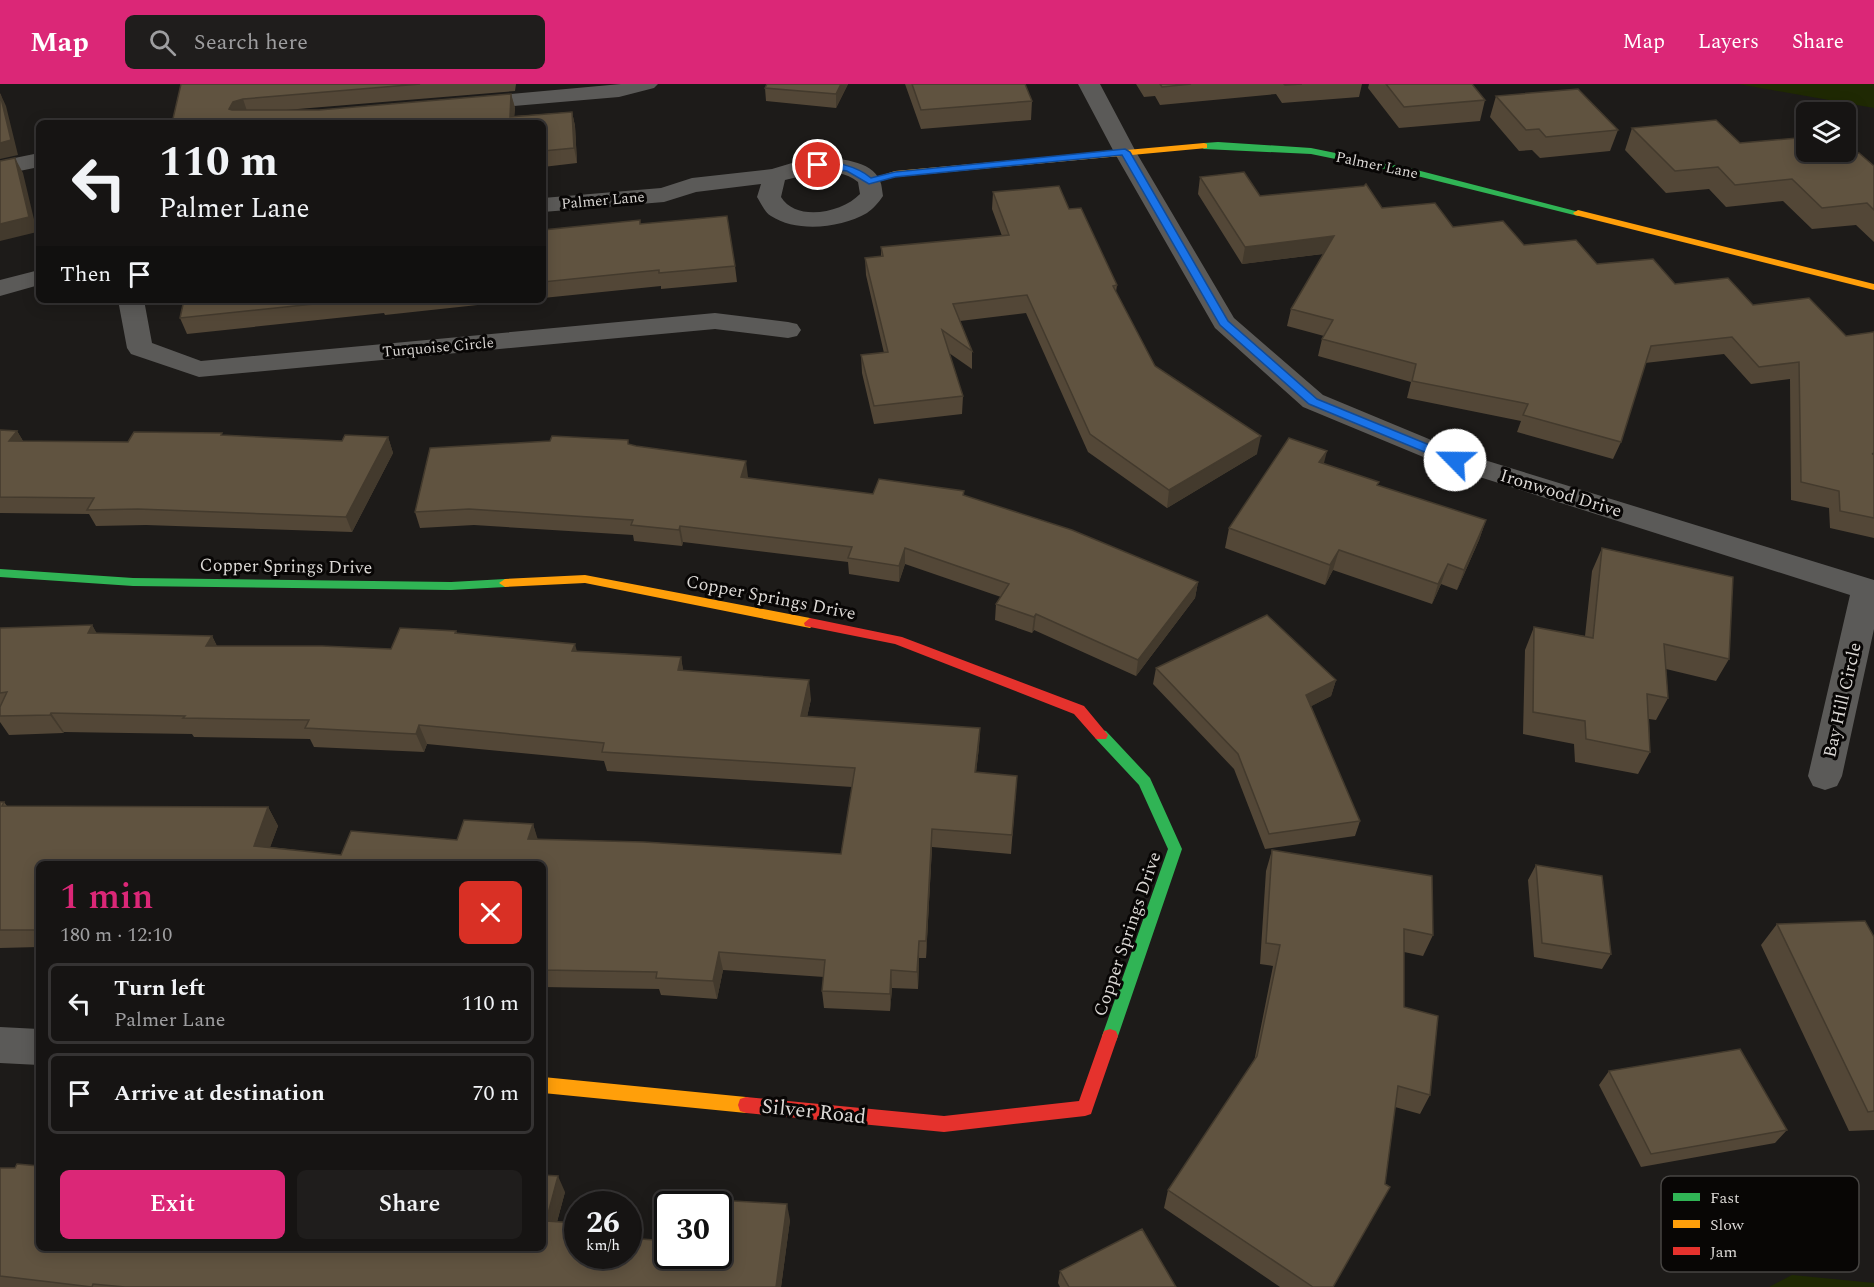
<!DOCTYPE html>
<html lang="en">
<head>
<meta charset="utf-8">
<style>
	:root { --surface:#161413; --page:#1f1d1c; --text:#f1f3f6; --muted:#9e9ea0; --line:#353333; --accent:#db2777 }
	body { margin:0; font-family:Spectral,serif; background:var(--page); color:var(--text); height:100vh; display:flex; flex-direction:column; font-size:22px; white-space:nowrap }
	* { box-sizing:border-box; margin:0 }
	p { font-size:20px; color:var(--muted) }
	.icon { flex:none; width:33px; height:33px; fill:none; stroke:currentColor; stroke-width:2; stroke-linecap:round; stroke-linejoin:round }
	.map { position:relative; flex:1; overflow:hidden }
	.drawer { position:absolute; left:36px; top:777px; width:510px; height:390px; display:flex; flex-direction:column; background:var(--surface); border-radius:9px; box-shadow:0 3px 15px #0003,0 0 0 2px var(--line) }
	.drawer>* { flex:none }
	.guide { position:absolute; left:36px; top:36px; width:510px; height:183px; border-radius:9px; box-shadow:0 3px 15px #0003,0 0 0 2px var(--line); background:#161413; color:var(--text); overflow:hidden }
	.fabs { position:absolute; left:1796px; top:18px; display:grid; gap:12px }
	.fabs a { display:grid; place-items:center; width:60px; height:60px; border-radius:9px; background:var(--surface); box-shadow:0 3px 15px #0003,0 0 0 2px var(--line); font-size:30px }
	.speed { position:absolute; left:564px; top:1107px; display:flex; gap:12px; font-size:30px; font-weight:700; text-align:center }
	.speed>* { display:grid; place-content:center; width:78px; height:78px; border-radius:50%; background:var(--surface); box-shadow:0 3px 15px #0003,0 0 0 2px var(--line); line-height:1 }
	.speed small { font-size:15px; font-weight:400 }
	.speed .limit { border:3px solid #111; border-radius:9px; background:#fff; color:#111 }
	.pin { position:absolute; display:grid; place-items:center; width:51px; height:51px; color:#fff; margin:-26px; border:3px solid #fff; border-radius:50%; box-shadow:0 2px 6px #0007 }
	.me { position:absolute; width:66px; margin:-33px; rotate:293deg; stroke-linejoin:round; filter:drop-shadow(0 0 4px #0008) }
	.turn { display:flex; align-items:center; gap:21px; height:126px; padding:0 24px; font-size:27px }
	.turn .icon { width:78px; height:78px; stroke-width:2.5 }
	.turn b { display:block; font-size:42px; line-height:51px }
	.then { display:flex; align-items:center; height:57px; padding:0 24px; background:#0003; gap:12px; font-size:22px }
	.round { display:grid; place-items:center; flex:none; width:63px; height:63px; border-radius:9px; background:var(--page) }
	.overview { display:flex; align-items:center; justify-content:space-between; height:102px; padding:0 24px }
	h1 { font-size:36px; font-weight:600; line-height:45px; color:var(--accent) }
	.cta { display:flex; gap:12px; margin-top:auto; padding:12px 24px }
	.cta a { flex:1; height:69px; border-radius:9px; background:var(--accent); color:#fff; font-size:24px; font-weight:600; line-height:69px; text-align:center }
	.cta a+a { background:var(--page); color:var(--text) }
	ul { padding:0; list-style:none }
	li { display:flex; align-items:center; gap:18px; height:81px; margin:0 12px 9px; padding:0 12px; border:3px solid var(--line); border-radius:9px }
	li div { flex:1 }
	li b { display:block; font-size:22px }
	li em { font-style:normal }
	header { display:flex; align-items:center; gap:36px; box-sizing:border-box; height:84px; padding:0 30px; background:var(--accent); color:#fff }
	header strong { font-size:28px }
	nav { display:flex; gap:33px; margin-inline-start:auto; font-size:21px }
	.search { width:420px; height:54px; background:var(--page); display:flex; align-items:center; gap:15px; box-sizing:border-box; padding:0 21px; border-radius:9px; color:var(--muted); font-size:22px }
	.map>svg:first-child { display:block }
</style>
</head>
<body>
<header>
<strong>Map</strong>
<div class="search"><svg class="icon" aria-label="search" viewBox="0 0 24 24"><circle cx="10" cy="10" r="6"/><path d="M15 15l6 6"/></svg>Search here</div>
<nav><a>Map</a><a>Layers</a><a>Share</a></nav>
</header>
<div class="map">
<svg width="1874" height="1203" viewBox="0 0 1874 1203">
	<rect width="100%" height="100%" fill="#1d1b19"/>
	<path fill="#1f2903" d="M1738,0H1874V24Z
		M1792,1191L1874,1199V1203H1769Z"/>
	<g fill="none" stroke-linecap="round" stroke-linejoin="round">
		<path fill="#5b5a58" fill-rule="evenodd" d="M621,0H658L654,4L619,13L468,26L460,25L457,20L460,15L468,14Z
			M1078,0H1100L1136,68L1234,234L1323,311L1465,370L1874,496V545L1842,692L1837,702L1825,706L1813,702L1808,692L1850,511L1445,382L1303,323L1215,244L1114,68Z
			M39,69V83L0,91V77Z
			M818,74C837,74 872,76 880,97C882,101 882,107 883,112C879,118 873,125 867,129C841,144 797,149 771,132C765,129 761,119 757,113L761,100L696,108L664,118L543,128V114L661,104L692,94L772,85L802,76ZM818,88C833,88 846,88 858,98L860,110C842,129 796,138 781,113L785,96Z
			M39,186V201L0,212V196Z
			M118,216H144L152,259L201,277L715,229L788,238L797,240L801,246L797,252L788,254L715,245L199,293L131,270L127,264Z
			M0,943L39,945V981L0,979Z"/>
		<path fill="#30b455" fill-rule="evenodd" d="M1218,58L1311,64L1409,84L1583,129L1578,132L1409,90L1311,70L1204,65L1199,62L1204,59Z
			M0,485L133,494L451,498L505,495L511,499L505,503L451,506L133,502L0,493Z
			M1101,646L1106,647L1150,694L1182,765L1118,952L1116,957L1110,959L1104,957L1102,952L1168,765L1139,701L1096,655L1094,651L1096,647Z"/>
		<path fill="#ff9f0a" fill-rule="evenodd" d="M1204,59L1207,60V64L895,93L869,100L864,97L895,87Z
			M1578,126L1874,200V206L1575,131L1573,129Z
			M585,491L810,534L816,539L810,544L585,499L505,503L499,499L505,495Z
			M543,993L746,1013L752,1015L754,1021L752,1027L746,1029L543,1009Z"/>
		<path fill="#e5322d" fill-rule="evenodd" d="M810,534L902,553L1084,622L1108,651L1106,655H1096L1074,630L895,560L805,542L804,539Z
			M1110,945L1116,947L1118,952L1093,1024L1091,1030L1085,1032L944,1048L746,1029L740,1027L738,1021L740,1015L746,1013L944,1032L1079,1017L1102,952L1104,947Z"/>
	</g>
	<path fill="#534737" d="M181,0H516L515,7L286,26H319L511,10L515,24L514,32L572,28L575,42L577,79L543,83V39H172Z
		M767,0H848L836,24L766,17L765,4Z
		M905,0H1025L1032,17L1031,36L921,45Z
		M1136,0H1362L1359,13L1282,19L1276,10L1160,21L1155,12L1144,13Z
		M1369,0H1472L1485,16L1480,37L1399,44L1368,4Z
		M1496,12L1618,46L1610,67L1540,74L1532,66L1519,67L1490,33Z
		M1632,44L1740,59L1874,82V158L1856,141L1812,145L1783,117L1726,123L1709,105L1666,109L1625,66Z
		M1200,93L1260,112L1382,124L1753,221L1846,252L1874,248V454L1830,444L1829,424L1791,416L1790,295L1751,300L1724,270L1645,279L1621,358L1613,375L1517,348L1521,337L1407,314L1411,298L1318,272L1322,255L1324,252L1287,242L1291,225L1323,170L1242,180L1198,110Z
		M993,108L1069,125L1117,201L1116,208L1155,282L1257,370L1167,424L1088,368L1026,229L960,237L972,267V285L949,269L963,312L962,330L874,340L862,289L861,271L884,269L866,191L865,174L881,172V163L1002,152L992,125Z
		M640,140L735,182L737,198L661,205V202L543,214V146Z
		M184,216H525L385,231L384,229L187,250L180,234Z
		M0,346L17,347L23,357L128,358L223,351L342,357L388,353L393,369L352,448L146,441L96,442L89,430L0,429Z
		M629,360L748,393V394L873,410L964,412L1198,498L1195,514L1136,592L1034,546L1032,549L995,536L996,520L1001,513L905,480L899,498L849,490L848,478L683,458L682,462L634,457L633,451L474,441L420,444L415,428Z
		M1324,380L1378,402L1486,436L1479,456L1457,506L1441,500L1432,520L1333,486L1325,501L1225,464L1229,444Z
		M1602,464L1729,575L1716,597L1666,585L1668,614L1656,636L1649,635L1650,668L1638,690L1575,678L1574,660L1523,650L1525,566L1534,543L1585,552L1592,487Z
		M92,541L96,549L212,552L217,562L391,565L456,547L457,549L577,567L681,573L683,587L811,615L807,633L980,644L979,663L976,688L1017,692L1011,770L932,763L926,874H919L918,905L892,904L890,927L824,924L822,907L824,893L723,886L717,915L661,911L659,905L543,903V780H39V863L0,864V718H4L7,722L268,723L278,742L270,763L341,771L457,756L533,740L537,755L841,770L852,703L607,687L604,677L427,660L424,668L314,663L310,655L194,653L192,650L64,648L63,649L9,651L0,638V544Z
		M1156,584L1336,596L1331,612L1311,622L1360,737L1355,752L1265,765L1234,685L1153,600Z
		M1272,766L1433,851L1423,872L1404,868V923L1430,1011L1420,1030L1395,1023L1380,1121L1333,1203H1280L1164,1124L1168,1106L1254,978L1273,882L1260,880L1266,787Z
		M1536,781L1611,870L1602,885L1534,873L1528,796Z
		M1777,840L1874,853V1046L1849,1047L1761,861Z
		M1609,987L1787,1046L1775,1059L1641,1083L1599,1001Z
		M0,1084L39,1164L565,1108L557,1138L668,1172L790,1136L781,1203H0Z
		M1060,1187L1176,1203H1060L1058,1199Z"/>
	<path fill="#433a2d" d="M841,0H848L836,24V10Z
		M0,9L6,22L18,71L0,75Z
		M511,10L515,24L514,39L510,33Z
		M243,15L248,30L238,33L229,25L233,18Z
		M572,28L575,42L577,79L574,64Z
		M15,74L23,89L37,148L0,157V140Z
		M1334,152L1330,169L1242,180L1245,163Z
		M17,347L26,362L9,357Z
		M1261,352L1257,370L1167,424L1169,406Z
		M388,353L393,369L352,448L346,433Z
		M1327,367L1322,387L1319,378Z
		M746,377L748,393L743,409L741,393Z
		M1486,436L1479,456L1457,506L1464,486Z
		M680,442L683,458L682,462L679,446Z
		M905,464V480L899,498V482Z
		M1339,466L1333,486L1325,501L1330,481Z
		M1448,480L1441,500L1432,520L1438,500Z
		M1198,498L1195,514L1136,592L1138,576Z
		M1036,530L1034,546L1032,549L1034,533Z
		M92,541L103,560L88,549Z
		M212,552L221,571L206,562Z
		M575,560L580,579L572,567Z
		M681,573L684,592L678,586Z
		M809,596L811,615L803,651L801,632Z
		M1336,596L1331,612L1302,627L1306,611Z
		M51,629L64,648L63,649L50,631Z
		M419,641L427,660L424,668L416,650Z
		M980,644L979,663L974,707L975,688Z
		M268,723L278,742L264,780L254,762Z
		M533,740L539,759L528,755Z
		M932,745V763L926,874V857Z
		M919,857V874L918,905L917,888Z
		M719,868L723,886L717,915L713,897Z
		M891,886L892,904L890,927V910Z
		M558,1092L565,1108L553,1152L546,1137Z
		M787,1120L790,1136L781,1203H776Z"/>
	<path fill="#605340" stroke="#433a2d" stroke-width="1.5" d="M181,0H420L243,15L233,18L229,25L232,26H319L511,10L510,33L572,28L574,64L543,67V39H172Z
		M767,0H841L836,10L765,4Z
		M912,0H1025L1032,17L921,26Z
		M1160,0H1191L1162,3Z
		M1284,0H1302L1285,1Z
		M1386,0H1472L1485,16L1404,23Z
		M1578,5L1618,46L1546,53L1539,45L1526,46L1496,12Z
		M0,10L11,56L0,59Z
		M1716,36L1740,59L1797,54L1806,62V68H1812L1818,72L1859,69L1874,82V126L1867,119L1822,124L1792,95L1735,101L1718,83L1675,87L1632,44Z
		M15,74L29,133L0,140V77Z
		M1244,88L1260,112L1364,102L1366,100L1382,124L1435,119L1453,143L1503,137L1524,161L1576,156L1597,180L1653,175L1675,200L1728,194L1753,221L1809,214L1846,252L1874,248V369L1872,370H1874V434L1840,427L1839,407L1801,398L1799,278L1759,283L1732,253L1651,262L1621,358L1523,331L1528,320L1412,297L1416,280L1322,255L1333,236L1291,225L1334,152L1245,163L1200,93Z
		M1059,102L1069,125L1081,124L1117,201L1113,202L1155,282L1261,352L1169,406L1090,350L1027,211L953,220L972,267L942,246L963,312L874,322L861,271L888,268L865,174L883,172L881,163L1009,151L993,108Z
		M727,132L735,182L659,189V186L543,198V146L640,136V140Z
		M184,216H352L180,234Z
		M0,346L17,347L9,357L128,358L134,348L222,349L221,351L342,357L345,351L388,353L346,433L138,425L87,426L94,414L0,413Z
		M552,352L628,356V360L636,362L746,377L741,393L873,410L879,395L964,407L963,411L1072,446L1198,498L1138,576L1036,530L1034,533L996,520L1009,500L905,464L899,482L848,474L852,463L680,442L679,446L631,441L633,436L469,425L415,428L430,364L550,357Z
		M1289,354L1327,367L1319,378L1379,398L1377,401L1486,436L1464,486L1448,480L1438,500L1339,466L1330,481L1229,444Z
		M1602,464L1733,493L1729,575L1664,560L1668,614L1647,610L1650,668L1586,655L1585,637L1533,628L1534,543L1593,554Z
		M1267,531L1336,596L1306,611L1360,737L1269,750L1238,670L1156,584Z
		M92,541L88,549L212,552L206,562H322L391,565L400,544L456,547L455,549L575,560L572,567L681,573L678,586L809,596L801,632L980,644L975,688L1017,692L1012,751L932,745L926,857H919L917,888L891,886L890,910L822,907L825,876L719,868L713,897L656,894L657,888L543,886V780H39V846H0V718H4L2,722L268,723L254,762L341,771L351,747L457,756L464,736L533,740L528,755L644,758L841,770L855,684L602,668L604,659L419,641L416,650L305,644L309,636L183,634L185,632L51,629L50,631L0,632V623L7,608L0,609V544Z
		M1272,766L1432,792L1433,851L1404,845V923L1438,932L1430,1011L1398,1002L1385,1100L1390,1103L1333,1203H1313L1168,1106L1257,972L1280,861L1266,859Z
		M1536,781L1602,792L1611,870L1542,859Z
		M1865,837L1874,853V1027L1868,1028L1777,840Z
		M1740,965L1787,1046L1651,1070L1609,987Z
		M17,1080L39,1082V1164H543V1091L558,1092L546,1137L578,1139V1172H628V1154L668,1157V1172H718V1120H717V1116L787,1120L776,1203H125L93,1200L92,1203L0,1192V1084H15Z
		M1142,1145L1176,1203H1069L1060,1187Z"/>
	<path fill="#1a73e8" stroke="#114b97" stroke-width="1.5" d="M1125,65L1130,68L1228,237L1317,315L1459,373V379H1451L1309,320L1220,241L1122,71L895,93L869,100L847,87L818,83L813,81C826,72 860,84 871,94L895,88Z"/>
	<g text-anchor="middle" stroke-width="6" stroke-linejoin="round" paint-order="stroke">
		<g font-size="15" fill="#dbd8d5" stroke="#080605">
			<text transform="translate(1377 81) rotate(12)" y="5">Palmer Lane</text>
			<text transform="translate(603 116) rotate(-5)" y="5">Palmer Lane</text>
			<text transform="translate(438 263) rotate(-5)" y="5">Turquoise Circle</text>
		</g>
		<g font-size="18" fill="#dbd8d5" stroke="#080605">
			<text transform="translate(1561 409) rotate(17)" y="6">Ironwood Drive</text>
			<text transform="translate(286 482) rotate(1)" y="6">Copper Springs Drive</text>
			<text transform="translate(771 513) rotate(11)" y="6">Copper Springs Drive</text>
			<text transform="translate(1842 616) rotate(-77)" y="6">Bay Hill Circle</text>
			<text transform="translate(1127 850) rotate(-71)" y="6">Copper Springs Drive</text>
		</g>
		<g font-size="21" fill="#dbd8d5" stroke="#080605">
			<text transform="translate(814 1027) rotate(6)" y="7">Silver Road</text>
		</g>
	</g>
	<rect x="1661" y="1092" width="198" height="96" rx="9" fill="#080605" stroke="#474543" stroke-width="1.5"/>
	<rect x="1673" y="1109" width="27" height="8" fill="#30b455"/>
	<rect x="1673" y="1136" width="27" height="8" fill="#ff9f0a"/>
	<rect x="1673" y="1163" width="27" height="8" fill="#e5322d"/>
	<g font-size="16" fill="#dbd8d5">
		<text x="1710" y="1119">Fast</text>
		<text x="1710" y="1146">Slow</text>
		<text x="1710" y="1173">Jam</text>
	</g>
</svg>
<div class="fabs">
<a><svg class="icon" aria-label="layers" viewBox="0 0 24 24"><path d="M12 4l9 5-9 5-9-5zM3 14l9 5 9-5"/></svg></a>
</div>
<div class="speed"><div>26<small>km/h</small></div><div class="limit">30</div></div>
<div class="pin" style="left:818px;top:81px;background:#d93025"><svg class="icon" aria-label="arrive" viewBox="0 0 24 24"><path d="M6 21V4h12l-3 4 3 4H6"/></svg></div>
<svg class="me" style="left:1455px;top:376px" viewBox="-20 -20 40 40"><circle r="19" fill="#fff"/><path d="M0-13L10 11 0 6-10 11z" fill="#1a73e8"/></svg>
<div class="guide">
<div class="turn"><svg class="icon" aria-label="left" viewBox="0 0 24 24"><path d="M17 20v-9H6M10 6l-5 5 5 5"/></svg><div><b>110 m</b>Palmer Lane</div></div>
<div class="then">Then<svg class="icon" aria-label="arrive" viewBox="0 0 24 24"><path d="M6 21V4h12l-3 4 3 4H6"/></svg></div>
</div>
<section class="drawer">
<div class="overview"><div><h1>1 min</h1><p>180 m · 12:10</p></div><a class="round" style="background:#d93025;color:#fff"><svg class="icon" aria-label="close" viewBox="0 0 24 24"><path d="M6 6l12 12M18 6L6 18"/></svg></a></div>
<ul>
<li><svg class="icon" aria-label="left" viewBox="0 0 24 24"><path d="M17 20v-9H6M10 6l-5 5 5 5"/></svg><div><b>Turn left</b><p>Palmer Lane</p></div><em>110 m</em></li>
<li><svg class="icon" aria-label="arrive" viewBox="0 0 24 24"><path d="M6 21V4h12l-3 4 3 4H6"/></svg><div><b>Arrive at destination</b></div><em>70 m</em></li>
</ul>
<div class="cta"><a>Exit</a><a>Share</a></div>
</section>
</div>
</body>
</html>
